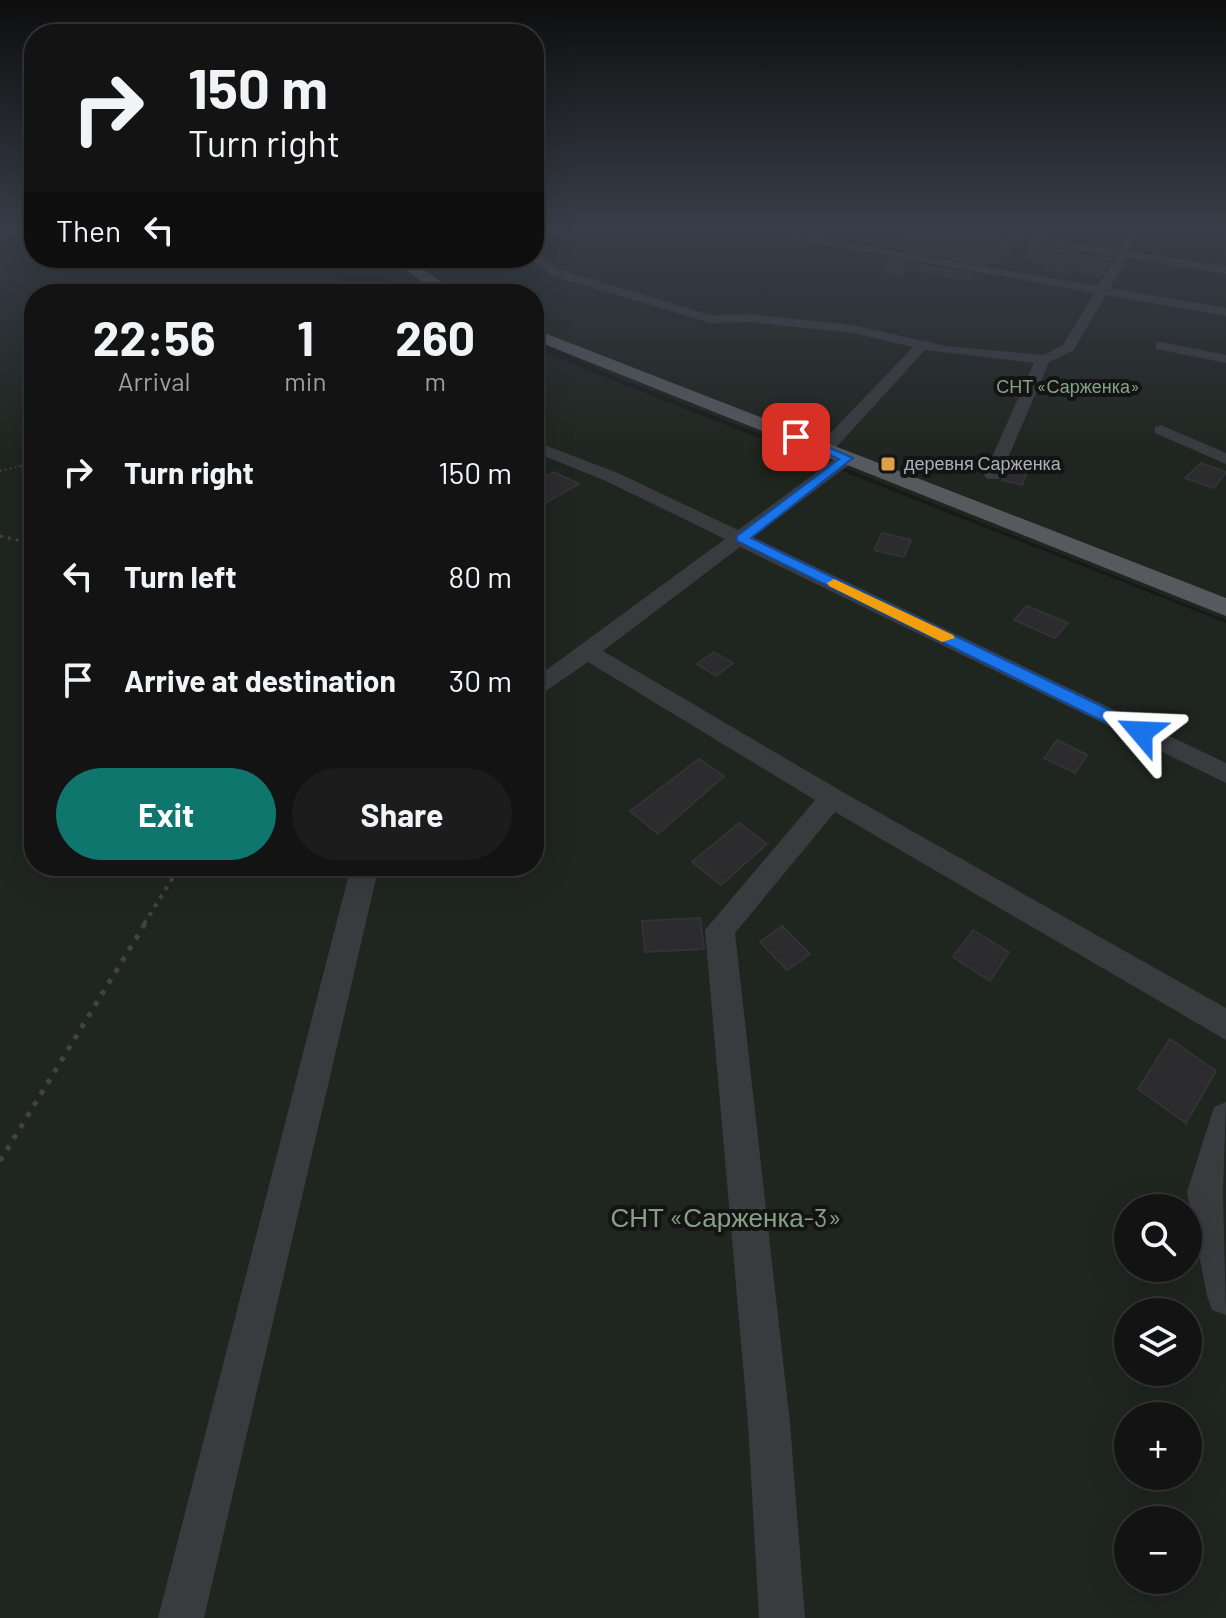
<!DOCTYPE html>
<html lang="en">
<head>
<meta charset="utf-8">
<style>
	:root { --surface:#131314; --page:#1c1c1d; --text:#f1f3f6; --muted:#9d9ea0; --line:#323234; --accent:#0f766e }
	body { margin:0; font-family:Barlow,sans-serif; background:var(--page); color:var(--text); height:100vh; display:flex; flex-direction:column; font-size:30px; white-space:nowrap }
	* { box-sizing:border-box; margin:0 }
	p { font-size:26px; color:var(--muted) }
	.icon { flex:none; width:44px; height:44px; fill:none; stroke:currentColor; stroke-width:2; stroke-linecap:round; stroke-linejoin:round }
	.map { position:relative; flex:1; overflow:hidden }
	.panel { position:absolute; left:24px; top:284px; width:520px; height:592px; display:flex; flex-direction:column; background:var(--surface); border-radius:32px; box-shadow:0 8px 32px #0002,0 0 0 2px var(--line) }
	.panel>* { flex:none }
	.top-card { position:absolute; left:24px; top:24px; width:520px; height:244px; border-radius:32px; box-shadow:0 8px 32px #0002,0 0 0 2px var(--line); background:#131314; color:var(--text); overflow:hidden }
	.tools { position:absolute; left:1114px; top:1194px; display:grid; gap:16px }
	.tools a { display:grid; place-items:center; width:88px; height:88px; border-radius:50%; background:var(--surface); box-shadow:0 8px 32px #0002,0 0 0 2px var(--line); font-size:40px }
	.pin { position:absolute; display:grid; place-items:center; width:68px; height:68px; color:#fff; margin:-34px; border-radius:16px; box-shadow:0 4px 12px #0006 }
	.me { position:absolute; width:88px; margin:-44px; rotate:296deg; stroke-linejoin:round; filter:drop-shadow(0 0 6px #0008) }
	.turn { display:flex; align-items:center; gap:28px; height:168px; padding:0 32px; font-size:36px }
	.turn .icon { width:104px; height:104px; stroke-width:2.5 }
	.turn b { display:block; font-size:56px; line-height:68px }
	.then { display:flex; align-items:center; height:76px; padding:0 32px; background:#0003; gap:16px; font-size:30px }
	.eta { display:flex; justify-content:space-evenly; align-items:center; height:136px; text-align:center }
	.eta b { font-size:48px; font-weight:700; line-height:56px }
	.cta { display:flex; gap:16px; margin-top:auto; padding:16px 32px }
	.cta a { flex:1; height:92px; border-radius:48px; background:var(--accent); color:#fff; font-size:32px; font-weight:700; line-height:92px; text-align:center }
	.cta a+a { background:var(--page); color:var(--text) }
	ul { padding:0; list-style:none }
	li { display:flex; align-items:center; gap:24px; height:104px; padding:0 32px }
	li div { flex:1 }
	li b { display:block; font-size:30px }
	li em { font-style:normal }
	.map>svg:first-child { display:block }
</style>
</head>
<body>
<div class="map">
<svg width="1226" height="1618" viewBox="0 0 1226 1618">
	<rect width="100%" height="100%" fill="#19191a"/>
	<path fill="#1f251f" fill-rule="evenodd" d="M0,228H34V258H312L355,294H34V866H534V349L1226,623V1618H0ZM1128,1208H1188V1268H1128ZM1128,1312H1188V1372H1128ZM1128,1416H1188V1476H1128ZM1128,1520H1188V1580H1128Z
		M534,228H1226V620L614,376L534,339V294H408L364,258H534Z"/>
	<path fill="#2c2c2e" stroke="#333336" stroke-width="2" d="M910,228H941L1015,243L999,262L989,261L986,264L895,248L908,249Z
		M1031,246L1111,259L1100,276L1070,269L1068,273L1045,268L1048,264L1028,259Z
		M889,259L974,275L969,280L907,268L902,276L882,271Z
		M1009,462L1029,467L1022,485L1002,480Z
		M1201,463L1226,472L1214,488L1185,478Z
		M554,472L579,484L543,504L534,499V483Z
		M882,533L911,540L904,557L874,550Z
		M1027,606L1068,623L1055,638L1014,620Z
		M714,652L733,663L716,676L697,664Z
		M1057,740L1087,755L1075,773L1044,758Z
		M699,759L724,776L658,834L630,811Z
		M739,823L767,844L721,885L692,862Z
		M700,918L704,949L645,952L642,921Z
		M782,926L810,954L787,970L760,942Z
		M973,930L1009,952L990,981L953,957Z
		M1170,1039L1216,1071L1186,1123L1138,1089Z"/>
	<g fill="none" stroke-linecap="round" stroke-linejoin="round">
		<path stroke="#404246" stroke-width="2" stroke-dasharray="2 3" stroke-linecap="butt" d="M0,471L34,463"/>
		<path stroke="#404246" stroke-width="3" stroke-dasharray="3 5" stroke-linecap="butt" d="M0,536L34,544"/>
		<path stroke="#404246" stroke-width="4" stroke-dasharray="4 6" stroke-linecap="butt" d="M144,924L180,866"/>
		<path stroke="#404246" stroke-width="5" stroke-dasharray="5 8" stroke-linecap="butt" d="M0,1161L146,922"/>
		<path fill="#3a3b3f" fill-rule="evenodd" d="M560,228L559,230L534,236V230Z
			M732,228H757L1098,286L1116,257L944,228H972L1119,250L1127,228H1138L1130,252L1226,266V274L1127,258L1110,288L1226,308V316L1106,295L1073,351L1049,362L999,479H987L984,475L1034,363L925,350L831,453H819V445L913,347L853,333L749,322L710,323L553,276L530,258H534V251L561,270L711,315L749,314L853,325L946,346L1043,355L1063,345L1094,293Z
			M1162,228L1226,234V240L1167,231Z
			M1161,342L1226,355V363L1156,349V343Z
			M1161,425L1226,453V464L1155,433V427Z
			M534,441L618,473L738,530L841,454H853V462L753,537L1226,763V783L740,547L603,651L841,791L1226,1008V1040L835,812L735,933L790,1423L805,1618H759L748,1423L705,930L815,800L588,662L534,699V679L725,539L606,481L534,452Z
			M351,866H379L204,1618H158Z
			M1226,1102L1223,1192L1226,1315L1212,1310L1207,1296L1187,1192L1214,1107Z"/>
		<path fill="#56595e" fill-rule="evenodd" d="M389,258H407L459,294H440Z
			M534,329L1226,598V616L534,340Z"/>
	</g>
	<linearGradient id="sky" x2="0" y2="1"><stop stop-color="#0e0e0e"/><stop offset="0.5" stop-color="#383e49"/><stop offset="1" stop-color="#383e49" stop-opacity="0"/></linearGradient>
	<rect width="1226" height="455" fill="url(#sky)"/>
	<path fill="#1a73e8" stroke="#114b97" stroke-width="2" d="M792,435H800L853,458L751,538L1147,728V737H1135L737,541V536L839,459L792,440Z"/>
	<path fill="#f59e0b" d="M834,579L953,635L955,638L942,642L829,586L827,583Z"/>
	<rect fill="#dfa04c" stroke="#141415" stroke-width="3" x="880" y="456" width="16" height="16" rx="4"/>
	<g text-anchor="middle" stroke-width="8" stroke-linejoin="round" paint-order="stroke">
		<g font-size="18" fill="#86a286" stroke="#141415">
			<text x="1068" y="393">СНТ «Сарженка»</text>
		</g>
		<g font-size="18" fill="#acb1b9" stroke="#141415" text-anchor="start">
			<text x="904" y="470">деревня Сарженка</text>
		</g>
		<g font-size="26" fill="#86a286" stroke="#141415">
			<text x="726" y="1227">СНТ «Сарженка-3»</text>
		</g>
	</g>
</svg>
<div class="tools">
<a><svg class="icon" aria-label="search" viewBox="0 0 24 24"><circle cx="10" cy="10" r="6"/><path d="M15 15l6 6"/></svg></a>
<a><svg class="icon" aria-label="layers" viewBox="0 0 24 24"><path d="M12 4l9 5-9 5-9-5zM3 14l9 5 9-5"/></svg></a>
<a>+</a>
<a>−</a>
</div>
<div class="pin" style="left:796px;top:437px;background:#d93025"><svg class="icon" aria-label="arrive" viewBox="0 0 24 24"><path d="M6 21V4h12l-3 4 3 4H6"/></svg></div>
<svg class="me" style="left:1141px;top:732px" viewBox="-20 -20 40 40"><path d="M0-17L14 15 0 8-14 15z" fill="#1a73e8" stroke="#fff" stroke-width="4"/></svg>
<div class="top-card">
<div class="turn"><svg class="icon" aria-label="right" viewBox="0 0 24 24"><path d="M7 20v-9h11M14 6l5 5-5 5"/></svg><div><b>150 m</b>Turn right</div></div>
<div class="then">Then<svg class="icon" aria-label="left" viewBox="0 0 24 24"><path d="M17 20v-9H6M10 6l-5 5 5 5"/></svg></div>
</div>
<section class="panel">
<div class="eta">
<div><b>22:56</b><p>Arrival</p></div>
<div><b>1</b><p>min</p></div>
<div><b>260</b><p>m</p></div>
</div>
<ul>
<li><svg class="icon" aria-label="right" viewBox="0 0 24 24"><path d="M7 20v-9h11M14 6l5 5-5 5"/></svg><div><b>Turn right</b></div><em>150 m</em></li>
<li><svg class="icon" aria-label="left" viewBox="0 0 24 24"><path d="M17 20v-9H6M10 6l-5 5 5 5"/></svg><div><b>Turn left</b></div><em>80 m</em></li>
<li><svg class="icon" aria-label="arrive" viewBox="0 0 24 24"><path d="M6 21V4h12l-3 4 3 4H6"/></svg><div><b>Arrive at destination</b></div><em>30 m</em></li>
</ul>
<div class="cta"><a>Exit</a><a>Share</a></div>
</section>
</div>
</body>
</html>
